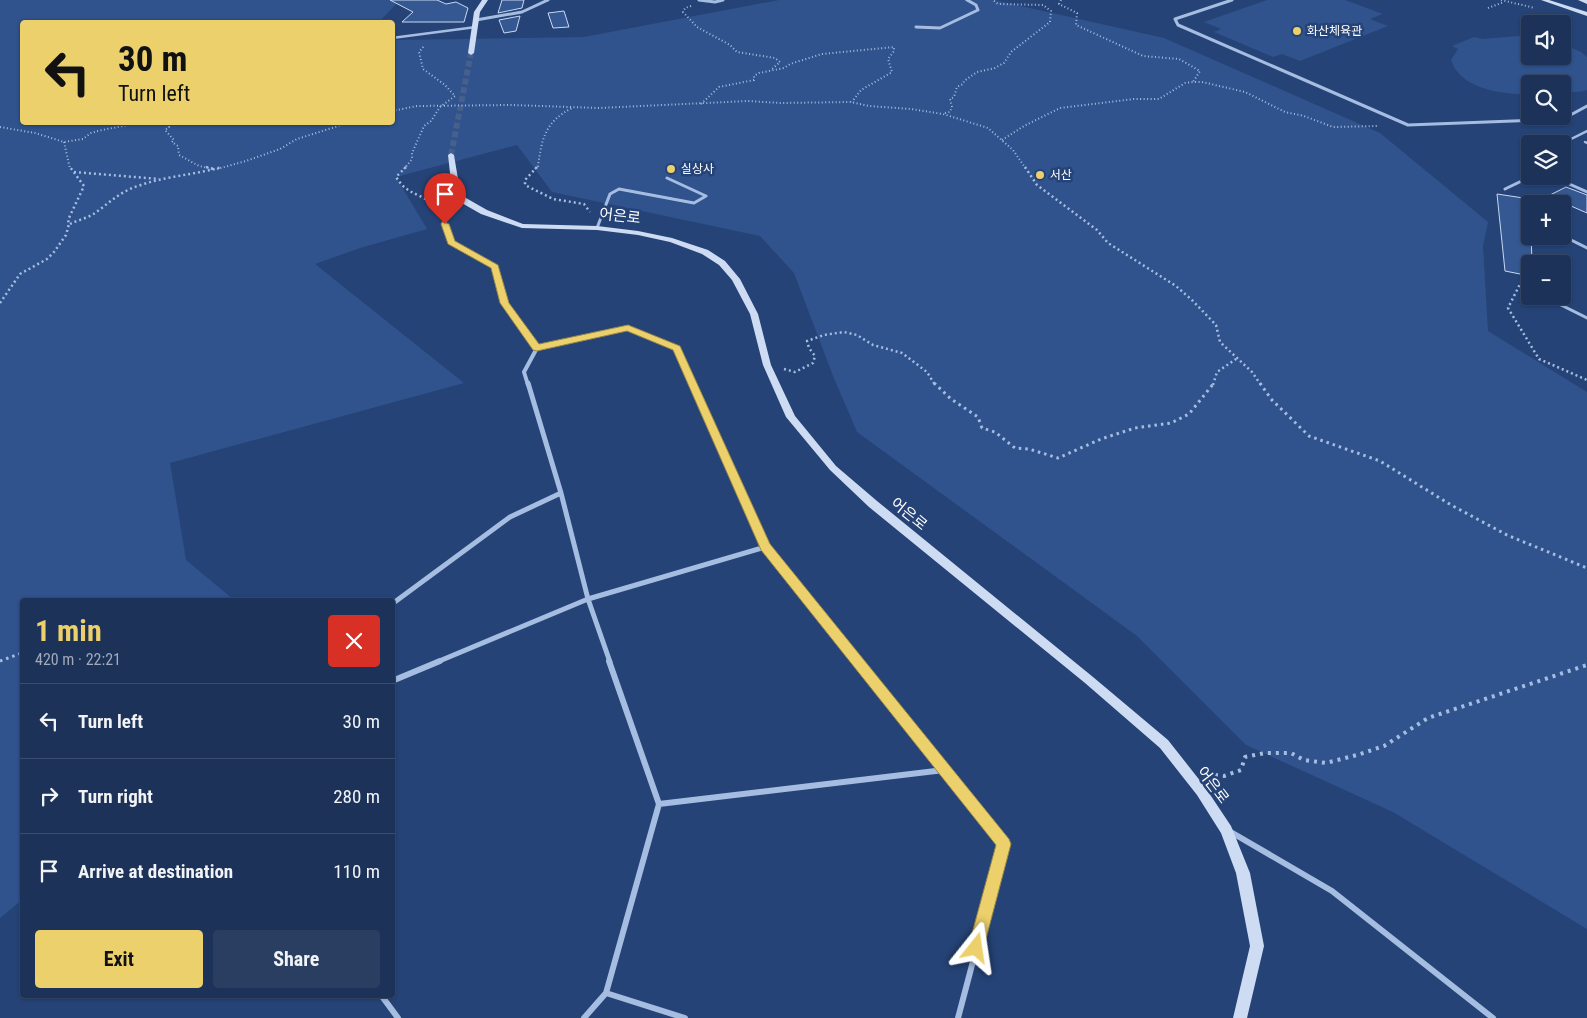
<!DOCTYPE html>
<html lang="en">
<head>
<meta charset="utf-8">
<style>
	:root { --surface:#1c3258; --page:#293e61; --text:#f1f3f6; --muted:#a0aaba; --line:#3a4d6e; --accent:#ebd06b }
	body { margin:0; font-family:"Roboto Condensed","Noto Sans KR",sans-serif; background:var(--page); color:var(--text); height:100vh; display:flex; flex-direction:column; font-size:19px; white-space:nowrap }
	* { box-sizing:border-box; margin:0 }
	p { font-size:16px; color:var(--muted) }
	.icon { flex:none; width:28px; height:28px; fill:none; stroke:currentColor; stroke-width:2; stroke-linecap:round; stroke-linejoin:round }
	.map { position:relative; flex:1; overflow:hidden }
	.sheet { position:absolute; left:20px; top:598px; width:375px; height:400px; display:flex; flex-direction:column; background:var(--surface); border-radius:5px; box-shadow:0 1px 4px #0004,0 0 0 1px var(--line) }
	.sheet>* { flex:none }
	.top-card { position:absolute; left:20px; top:20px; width:375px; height:105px; border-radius:5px; box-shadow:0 1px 4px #0004,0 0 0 1px var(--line); background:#ebd06b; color:#111; overflow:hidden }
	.tools { position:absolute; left:1521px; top:15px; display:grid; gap:10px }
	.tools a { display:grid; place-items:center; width:50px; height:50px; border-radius:5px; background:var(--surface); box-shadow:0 1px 4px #0004,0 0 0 1px var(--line); font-size:25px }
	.pin { position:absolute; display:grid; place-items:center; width:42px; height:42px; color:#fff; margin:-51px -21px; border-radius:50% 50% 50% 0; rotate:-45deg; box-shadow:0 0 5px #0007 }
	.pin .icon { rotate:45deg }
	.me { position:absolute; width:55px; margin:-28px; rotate:15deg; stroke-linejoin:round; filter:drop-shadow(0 0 4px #0008) }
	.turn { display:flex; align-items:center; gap:18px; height:105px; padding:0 15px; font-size:22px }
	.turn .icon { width:65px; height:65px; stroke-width:2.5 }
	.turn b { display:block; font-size:35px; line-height:42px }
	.round { display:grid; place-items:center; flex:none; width:52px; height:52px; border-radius:5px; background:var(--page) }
	.head { display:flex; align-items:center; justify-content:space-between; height:85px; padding:0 15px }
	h1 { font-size:30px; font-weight:700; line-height:38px; color:var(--accent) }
	.primary-button { display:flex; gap:10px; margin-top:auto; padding:10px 15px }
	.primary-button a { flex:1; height:58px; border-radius:5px; background:var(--accent); color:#111; font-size:20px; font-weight:700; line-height:58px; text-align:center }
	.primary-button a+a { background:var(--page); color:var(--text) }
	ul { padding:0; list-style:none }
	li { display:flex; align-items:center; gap:15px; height:75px; padding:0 15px; border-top:1px solid var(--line) }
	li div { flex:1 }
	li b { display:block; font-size:19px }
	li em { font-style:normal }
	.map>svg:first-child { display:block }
</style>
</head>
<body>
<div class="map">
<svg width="1587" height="1018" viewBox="0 0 1587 1018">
	<rect width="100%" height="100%" fill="#254376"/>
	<path fill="#30538e" d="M0,0H400L379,22H22V122H392L393,40L584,37L779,0H994L1164,38L1380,133L1488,222L1483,246L1488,331L1587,392V929L1393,812L1246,745L1137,636L857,432L833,376L794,273L760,236L552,192L517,145L396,177L427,229L360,248L315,264L464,383L170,463L186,560L234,600H22V900L0,918Z
		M1267,0H1345L1383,14L1370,19L1388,26L1300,61L1282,54L1273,57L1214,32L1221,29L1204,22Z
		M1519,36L1530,37V56H1562L1563,44L1581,52L1587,57V90C1578,93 1572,91 1563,93L1562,84H1530V94C1503,95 1460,89 1451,60L1458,49L1452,46L1474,37L1482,39Z"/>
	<path fill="#355893" stroke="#c8d8f2" d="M390,0H437L446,4L456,2L468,8L464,22H402L413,12Z
		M502,0H524L522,8L498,13Z
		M564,11L569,27L553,28L548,13Z
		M520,16L516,31L504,33L499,20Z
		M1566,187L1587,195V213L1548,196Z
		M1497,194L1530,199L1532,264H1530V276L1505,271Z"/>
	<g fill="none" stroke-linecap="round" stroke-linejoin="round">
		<path stroke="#465f8b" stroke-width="6" stroke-dasharray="6 3" stroke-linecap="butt" d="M451,155L471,53"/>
		<path stroke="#a6bde2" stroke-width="2" stroke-dasharray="1 2.5" stroke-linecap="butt" d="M1061,0L1059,4L1077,13L1076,25L1143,56L1179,59L1200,71L1193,82
			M1501,0L1535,8
			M691,6L685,8L683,12L697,27L730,45L737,52L775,58L780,62L772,69
			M1488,8L1504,2
			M701,104L719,87L754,80V76L759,73L784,68L790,64L822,54L894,47V51L888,59L892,72L861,90L852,102
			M392,111L417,106L511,105L599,108L748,101L780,103L851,102L869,106L911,109L943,114L988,128L1013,150L1026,169
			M945,113L950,112L952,107L950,99L954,97L957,87L963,84L964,81L977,72L995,68L1004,63L1011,52L1050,22L1051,11L1043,5L998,4L993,0
			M163,122L169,127L165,130L174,140L172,142L178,146L179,155L199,166L213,169
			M0,127L35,133L64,142L83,139L91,133L102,130L144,122
			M1002,140L1024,126L1060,108L1134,99H1159L1185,83L1193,82H1202L1245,92L1285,112L1304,116L1333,127L1378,126
			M64,142L70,169
			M217,169L246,161L280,149L297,139L351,122
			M404,169L412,159V153L424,126L431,121L440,107L455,96L445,85L423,69L419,52L424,46
			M535,169L538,166C542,138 545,122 572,108"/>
		<path stroke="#a6bde2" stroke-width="2.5" stroke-dasharray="2 3" stroke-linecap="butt" d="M206,167L214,169
			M406,167L396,177C407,194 414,191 430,202
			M537,167L525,180V185L553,199L584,204L590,212
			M1025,167L1037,185L1097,230L1108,243L1176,286L1193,301L1216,325L1220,342L1252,372L1261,385
			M74,172L159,179
			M70,224C78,220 88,218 95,213C109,203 121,191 138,186C165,176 194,175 222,167
			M1530,289L1521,282L1508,308L1539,359L1587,380
			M0,303L20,274L47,259L54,252L66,235L69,224L68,220L84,186L70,167
			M784,369L795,372L813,363L815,356L809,348L807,341L824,335L844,332L857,335L873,345L902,353L927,372L935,385
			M1213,385L1217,372L1236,359"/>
		<path stroke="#a6bde2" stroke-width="3" stroke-dasharray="2.5 4" stroke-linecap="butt" d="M934,383L951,399L978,417L982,428L995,432L1015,448L1029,449L1058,458L1101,439L1135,428L1171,423L1189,414L1214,383
			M1260,383L1271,399L1309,436L1380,461L1451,505L1507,535L1587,568
			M0,661L22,653"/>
		<path stroke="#a6bde2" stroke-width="4" stroke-dasharray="3 5" stroke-linecap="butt" d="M1207,774L1224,776L1241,770L1245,757L1265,753H1291L1304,760L1326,763L1357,755L1384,746L1428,718L1587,665"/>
		<path stroke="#a6bde2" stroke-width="2.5" d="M392,38L476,27
			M1585,142L1587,143
			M1561,144L1587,131
			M1562,157L1565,160L1562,161"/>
		<path stroke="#a6bde2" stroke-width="3" d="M1558,179L1587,192
			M1505,189L1532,176
			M597,228L610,194L619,189L694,203L706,196L667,178
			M1565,237L1587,248
			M1543,296L1587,318"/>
		<path stroke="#a6bde2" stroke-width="3" d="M699,0L715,2L723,0
			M1232,0L1175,19L1178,25L1408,125L1563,119L1587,106
			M476,20L522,12L548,0
			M916,27L940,28L978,10L976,5L967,0"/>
		<path stroke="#a6bde2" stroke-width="4" d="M456,191L442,201L440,206L451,243L495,267L504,303L537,348L524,372L528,385
			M537,348L628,327L677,348L693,385"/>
		<path stroke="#a6bde2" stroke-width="5" d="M528,383L561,493L588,599L610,662
			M693,383L765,547L858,662
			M392,604L510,517L561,493
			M437,662L588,599L765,547"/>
		<path stroke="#a6bde2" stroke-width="6" d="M857,661L1004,844L958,1018
			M392,681L440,661
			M659,804L944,770
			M1229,831L1332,891L1493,1018
			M606,993L685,1018
			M381,995L398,1018
			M584,1018L606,993L659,804L609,661"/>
		<path fill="#cedcf3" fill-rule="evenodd" d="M482,0H488L480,12L474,53L471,55L468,53L474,12Z
			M1541,0H1549L1587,12V16Z
			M1578,0H1587V4Z
			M451,153L454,155L460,191L466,198L487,210L523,224L597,226L638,231L672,238L708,250L725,261L740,279L758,314L771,365L795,416L836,466L877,501L1093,677L1168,740L1205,787L1231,826L1250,873L1264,946L1247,1018H1233L1250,946L1236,873L1221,833L1197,795L1160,748L1085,683L869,507L830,470L786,417L763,365L750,314L732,280L719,265L702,254L670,242L638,235L597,230L522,228L481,214L460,202L452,191L448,155Z"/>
	</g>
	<path fill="#ebd06b" stroke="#998746" d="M442,222L449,224L455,241L498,265L509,303L539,344L628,325L680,346L770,544L1009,839L1011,844L982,954L976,956L971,954L968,948L996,845L761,550L673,350L627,331L537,351L533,350L500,303L491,268L448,244L441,224Z"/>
	<g fill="#ebd06b" stroke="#254376" stroke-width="2">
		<circle cx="1297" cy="31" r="5"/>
		<circle cx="671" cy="169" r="5"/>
		<circle cx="1040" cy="175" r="5"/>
	</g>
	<g text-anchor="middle" stroke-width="5" stroke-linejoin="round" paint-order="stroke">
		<g font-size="12" fill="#fff" stroke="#254376" text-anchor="start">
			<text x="1307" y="35">화산체육관</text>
			<text x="681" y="173">실상사</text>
			<text x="1050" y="179">서산</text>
		</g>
		<g font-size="15" fill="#fff" stroke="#254376">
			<text transform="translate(620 216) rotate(7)" y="5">어은로</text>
			<text transform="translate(909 514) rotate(39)" y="5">어은로</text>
			<text transform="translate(1213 785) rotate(53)" y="5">어은로</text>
		</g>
	</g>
</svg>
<div class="tools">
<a><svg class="icon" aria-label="sound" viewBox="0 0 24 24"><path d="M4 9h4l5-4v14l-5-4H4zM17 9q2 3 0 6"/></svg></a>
<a><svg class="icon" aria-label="search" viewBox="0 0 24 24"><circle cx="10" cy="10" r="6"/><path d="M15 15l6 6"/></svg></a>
<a><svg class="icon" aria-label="layers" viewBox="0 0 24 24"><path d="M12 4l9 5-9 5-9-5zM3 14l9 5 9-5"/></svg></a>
<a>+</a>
<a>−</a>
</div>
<div class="pin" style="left:445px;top:224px;background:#d93025"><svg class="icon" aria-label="arrive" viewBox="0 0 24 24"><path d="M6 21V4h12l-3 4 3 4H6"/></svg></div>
<svg class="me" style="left:976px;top:948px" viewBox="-20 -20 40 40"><path d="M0-17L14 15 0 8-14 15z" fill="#ebd06b" stroke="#fff" stroke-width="4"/></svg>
<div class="top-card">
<div class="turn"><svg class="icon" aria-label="left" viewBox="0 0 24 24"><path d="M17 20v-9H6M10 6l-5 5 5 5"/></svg><div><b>30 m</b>Turn left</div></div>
</div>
<section class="sheet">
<div class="head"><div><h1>1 min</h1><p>420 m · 22:21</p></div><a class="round" style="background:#d93025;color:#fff"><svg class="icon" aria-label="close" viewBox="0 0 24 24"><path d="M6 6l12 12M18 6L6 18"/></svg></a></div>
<ul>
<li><svg class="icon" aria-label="left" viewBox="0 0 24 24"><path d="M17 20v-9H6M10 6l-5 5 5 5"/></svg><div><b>Turn left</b></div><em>30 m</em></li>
<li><svg class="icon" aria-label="right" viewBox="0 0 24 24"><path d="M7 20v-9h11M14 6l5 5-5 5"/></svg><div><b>Turn right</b></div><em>280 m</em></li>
<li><svg class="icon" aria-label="arrive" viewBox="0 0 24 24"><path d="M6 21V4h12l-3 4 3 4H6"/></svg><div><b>Arrive at destination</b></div><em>110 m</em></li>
</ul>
<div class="primary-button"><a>Exit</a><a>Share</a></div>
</section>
</div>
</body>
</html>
